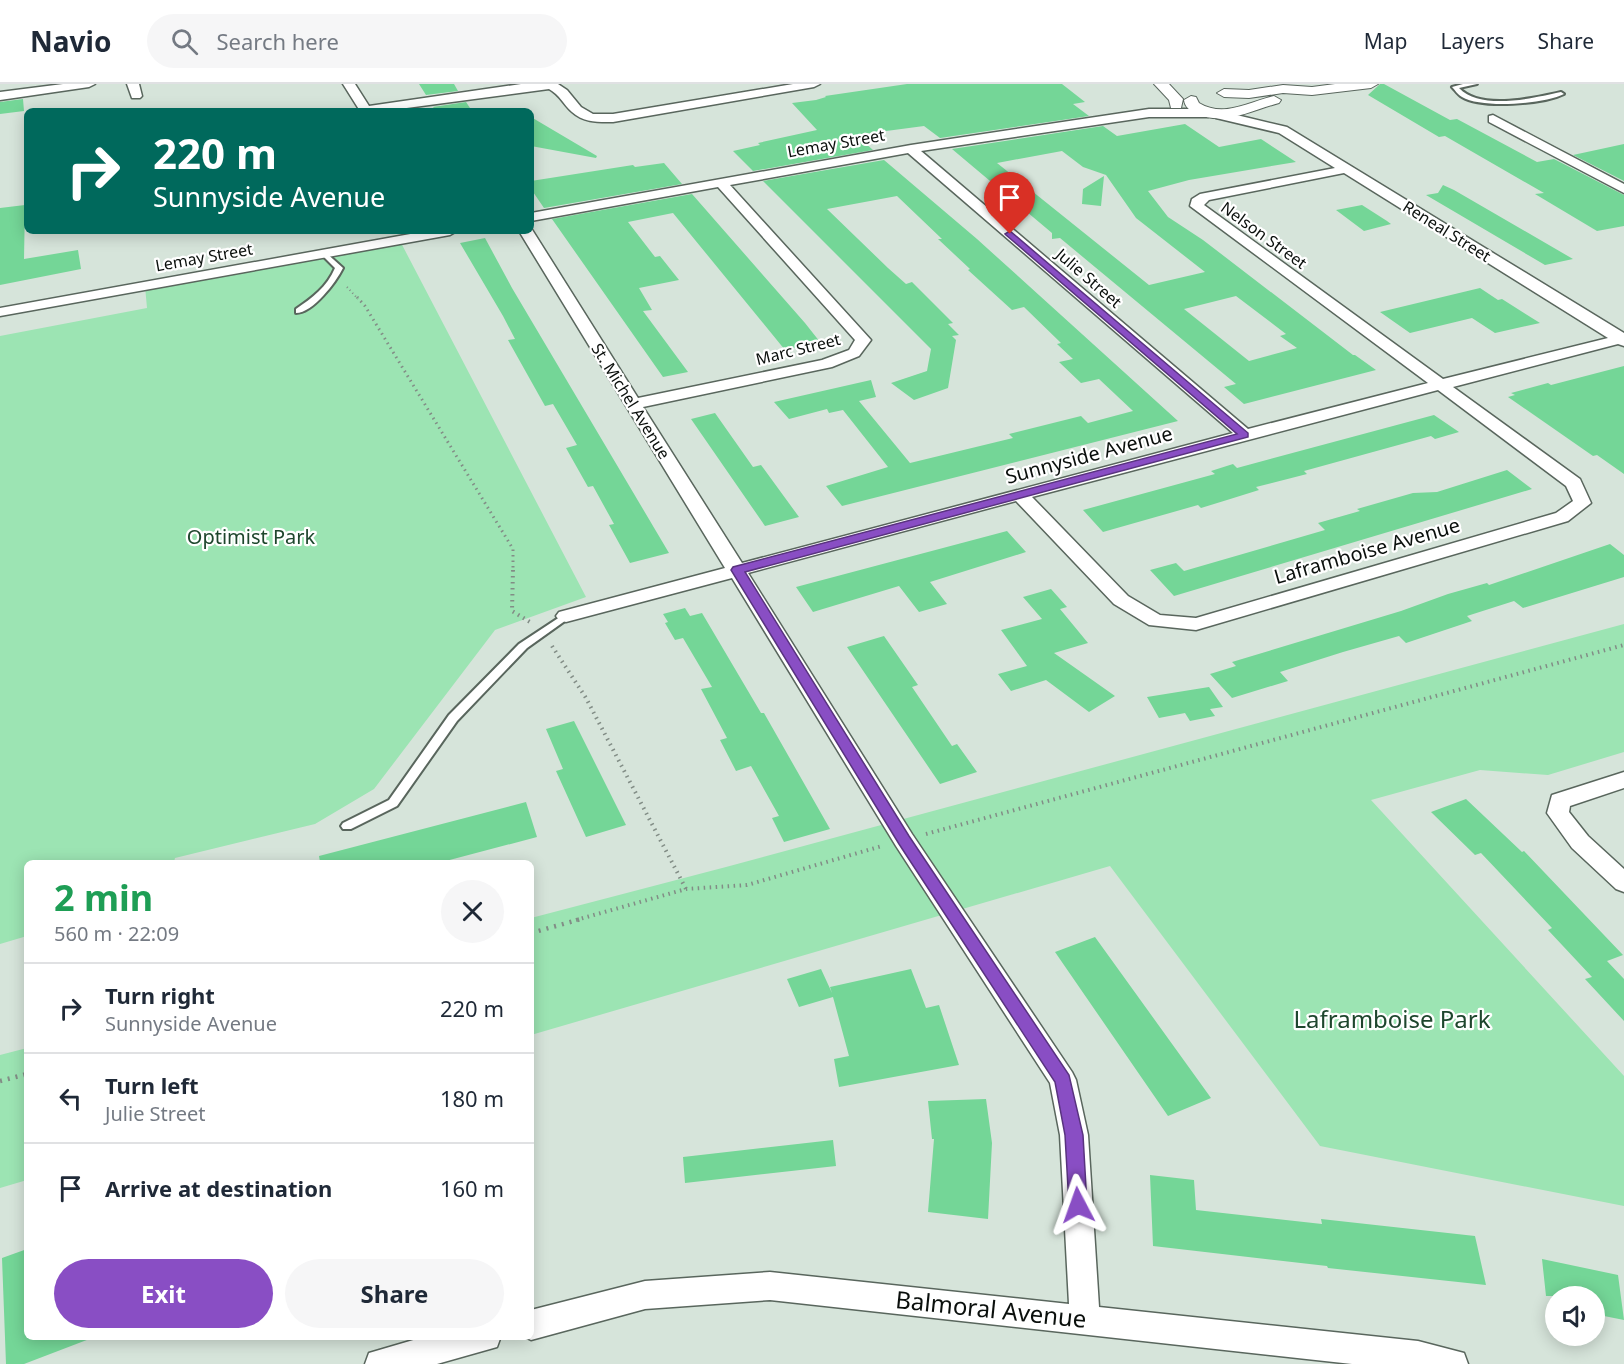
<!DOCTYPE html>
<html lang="en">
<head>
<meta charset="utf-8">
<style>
	:root { --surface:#fff; --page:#f6f6f7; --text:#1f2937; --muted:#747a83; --line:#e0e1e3; --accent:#894ec4 }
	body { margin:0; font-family:"Noto Sans",sans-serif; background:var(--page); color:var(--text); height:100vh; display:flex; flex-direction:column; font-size:22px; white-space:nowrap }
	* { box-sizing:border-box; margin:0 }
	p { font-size:20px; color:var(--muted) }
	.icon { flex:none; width:33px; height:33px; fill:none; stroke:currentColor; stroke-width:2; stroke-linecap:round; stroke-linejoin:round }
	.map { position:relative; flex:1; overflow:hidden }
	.side { position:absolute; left:24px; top:776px; width:510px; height:480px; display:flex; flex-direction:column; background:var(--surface); border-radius:9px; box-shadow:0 3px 15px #0003 }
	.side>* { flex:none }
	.hud { position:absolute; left:24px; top:24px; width:510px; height:126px; border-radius:9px; box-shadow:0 3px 15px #0003; background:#00695c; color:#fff; overflow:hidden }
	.buttons { position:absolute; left:1545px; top:1202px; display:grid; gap:12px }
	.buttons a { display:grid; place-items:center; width:60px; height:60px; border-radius:50%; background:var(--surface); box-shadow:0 3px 15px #0003; font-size:30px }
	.pin { position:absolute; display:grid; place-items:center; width:51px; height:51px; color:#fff; margin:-62px -26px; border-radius:50% 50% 50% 0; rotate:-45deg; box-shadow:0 0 6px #0007 }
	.pin .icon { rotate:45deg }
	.me { position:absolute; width:66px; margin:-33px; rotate:356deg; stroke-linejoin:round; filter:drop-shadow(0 0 4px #0008) }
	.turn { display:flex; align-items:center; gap:21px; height:126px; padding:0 30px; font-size:27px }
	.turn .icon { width:78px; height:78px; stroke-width:2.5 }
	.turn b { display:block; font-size:42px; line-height:51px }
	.round { display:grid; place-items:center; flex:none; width:63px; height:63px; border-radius:32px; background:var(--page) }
	.headline { display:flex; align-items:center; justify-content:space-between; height:102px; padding:0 30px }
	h1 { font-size:36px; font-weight:700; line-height:45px; color:#1e9e55 }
	.action { display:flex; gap:12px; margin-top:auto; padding:12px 30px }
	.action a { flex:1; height:69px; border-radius:36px; background:var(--accent); color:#fff; font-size:24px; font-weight:700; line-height:69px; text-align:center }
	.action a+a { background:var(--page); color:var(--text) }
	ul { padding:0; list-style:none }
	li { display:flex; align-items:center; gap:18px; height:90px; padding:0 30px; border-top:2px solid var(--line) }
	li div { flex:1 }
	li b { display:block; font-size:22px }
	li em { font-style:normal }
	header { display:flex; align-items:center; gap:36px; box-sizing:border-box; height:84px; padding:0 30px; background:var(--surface); border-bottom:2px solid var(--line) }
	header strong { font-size:28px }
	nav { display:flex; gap:33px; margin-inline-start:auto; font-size:21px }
	.search { width:420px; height:54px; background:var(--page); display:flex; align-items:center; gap:15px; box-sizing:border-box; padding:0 21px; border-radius:33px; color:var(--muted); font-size:22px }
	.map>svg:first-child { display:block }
</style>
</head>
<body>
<header>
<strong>Navio</strong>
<div class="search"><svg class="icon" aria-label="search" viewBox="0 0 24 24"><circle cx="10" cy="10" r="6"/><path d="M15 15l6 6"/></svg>Search here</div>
<nav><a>Map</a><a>Layers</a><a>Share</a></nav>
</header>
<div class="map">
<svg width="1624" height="1280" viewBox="0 0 1624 1280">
	<rect width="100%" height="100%" fill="#d6e4da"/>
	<path fill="#9ce4b3" d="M399,155L586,513L495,546L374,705L315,740L175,774L174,778H27V852L0,860V252L147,224L145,202Z
		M1624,540V668L1548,691L1480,686L1371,716L1624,992V1122L1320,1062L1110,782L531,951V834L726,783Z
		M27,964V1096L0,1104V971Z"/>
	<path fill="#74d697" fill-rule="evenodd" d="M419,0H454L458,7L426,11Z
		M907,0H1062L1085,18L1073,20L1089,32L940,54L924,42L856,51L873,66L753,87L733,67L760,61L758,59L817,46L792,19L816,16L826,13L825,12Z
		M1380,0H1384L1450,36L1457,35L1537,78L1554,75L1624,111V142L1597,147L1535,110L1544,109L1445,52L1439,53L1368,11Z
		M23,15L24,27L0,30V18Z
		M466,18L472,27H436L433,23Z
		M531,33L597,72L596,74L531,62Z
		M1185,40L1219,63L1261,55L1296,78L1189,96L1148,107L1168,133L1203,156L1353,271H1355L1376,286L1244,320L1224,303L1236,300L1060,154L1052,155V149L952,65L1103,42L1117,52ZM1062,67L1083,83L1106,91L1136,134L1205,188L1149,201L997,79ZM1236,212L1286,250L1280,252L1297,264L1249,277L1184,225Z
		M1624,60V97L1573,71Z
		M884,76L977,155L1178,337L842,422L826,402L888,383L843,326L829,329L827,325L789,335L774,318L871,296L876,313L859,317L910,379L1013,354L1009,350L1081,332L1088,339L1133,327L1099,295L1081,299L1059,278L1073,275L1057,260L1061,259L1024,223L1012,226L968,186L970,185L938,155H942L897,112L827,125L888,184L906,200L912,198L953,239L948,240L959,251L952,252L956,256L948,304L914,316L891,299L927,287L931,265L763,97Z
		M664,79L682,100L544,124L531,105V97L633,81L635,83Z
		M1104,92L1101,122L1082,120L1083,105Z
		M1443,101L1454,106L1573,175L1545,181L1426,111L1438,109Z
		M692,110L805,239L820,258L785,266L673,129L628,138L655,173L660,172L679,196L639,204L652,226L643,227L688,288L663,293L552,135Z
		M25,121L24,175L78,166L81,185L0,201V124Z
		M1362,121L1387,137L1391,140L1364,147L1336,126Z
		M485,154L512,204L669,469L630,479L609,441L614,440L593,402L588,403L566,364L577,361L553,320L545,322L508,256L515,255L503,232L460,159Z
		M1480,204L1498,216L1502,215L1540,239L1495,249L1472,234L1410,249L1380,228Z
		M1624,282V390L1597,371L1593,372L1508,313L1515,311L1511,309L1548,299L1551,301Z
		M715,329L753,383L761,381L799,433L765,442L691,335Z
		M1434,331L1459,348L1435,355L1431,352L1304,387L1307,390L1256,403L1259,406L1227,416L1201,424L1198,421L1103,448L1083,426L1215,390L1211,387L1233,380L1237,384Z
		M1507,386L1532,405L1174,512L1150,486L1176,479L1184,487L1325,446L1318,439L1360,427L1357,425L1413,409L1437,408Z
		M1007,447L1026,468L930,498L947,520L919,528L899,502L813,528L796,503Z
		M1610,460L1624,471V493L1523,524L1514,517L1467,532L1472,537L1406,559L1399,552L1343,568L1280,588L1288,597L1232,614L1210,590L1236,582L1232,578L1401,527L1448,510L1487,499L1489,501Z
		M1051,505L1067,523L1060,525L1088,559L1054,569L1115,612L1089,628L1046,596L1011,607L998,590L1027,582L1001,546L1042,535L1023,513Z
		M685,524L690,532L702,529L761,629H764L830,745L784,758L772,734L779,732L751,682L736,687L720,656L727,654L701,605L712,603L683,554L675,556L665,539L668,538L663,530Z
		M884,552L918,601L912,603L952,662L957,660L977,688L940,700L847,563Z
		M1209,603L1223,623L1210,625L1215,632L1190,637L1185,629L1159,634L1147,613Z
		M574,637L626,741L586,753L556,687L563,685L546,645Z
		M1466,715L1522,768L1524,767L1623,871L1607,877L1624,895V937L1585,895L1592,893L1548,846L1552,844L1481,769L1475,771L1431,728Z
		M526,718L537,753L442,778H320L319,772Z
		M1095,853L1211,1014L1168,1032L1055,868Z
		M821,885L832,909L830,903L911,885L926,924L939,921L959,981L839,1003L834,975L849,972L833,913L799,923L787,895Z
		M986,1015L992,1059L988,1135L928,1128L934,1055H932L928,1017Z
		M833,1056L836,1082L685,1099L683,1073Z
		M1150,1091L1194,1096L1196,1126L1322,1140L1321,1135L1475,1152L1486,1201L1328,1184L1327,1182L1153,1162Z
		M27,1165V1252H91L92,1254L24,1280H6L2,1174Z
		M1542,1175L1618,1191L1624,1236L1594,1230V1212H1546Z"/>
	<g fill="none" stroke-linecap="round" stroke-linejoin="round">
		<g stroke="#59665d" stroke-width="4">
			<path id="service" d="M1463,0H1477L1459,4C1481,27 1533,14 1561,8L1564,10C1544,20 1482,25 1462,13C1458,11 1455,6 1452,3Z
				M324,167L343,184C336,198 313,229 296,229V225C312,214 327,203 335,184L320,169Z
				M566,529L571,532L569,534L527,564L457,637L397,722L351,745H343L341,742L343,739L389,716L449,631L519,560Z"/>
		</g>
		<g stroke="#59665d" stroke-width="3">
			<path id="minor" d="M63,0H95L89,3L0,16V8Z
				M127,0H139L142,12L140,14H132Z
				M343,0H355L369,22L521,0H558L567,6L581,23L593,30H613L793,0H820L814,3L613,38C598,38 584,39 572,28C563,20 560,11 549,5L384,27H360Z
				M1149,25H1208L1214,29L1208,33H1149L921,67L1248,345L1428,299L1190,122L1192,115L1200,110L1335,84L1279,49L1216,34L1214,31L1220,27L1287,43L1624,249V262L1618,260L1453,303L1580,395L1591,419L1568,437L1196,546L1149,541L1114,520L1016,417L748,489L912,750L1072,988L1076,996L1088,1051L1099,1223L1418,1257L1464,1269L1468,1280H1352L770,1216L645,1225L531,1256L523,1252H531V1226L645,1197L770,1188L1069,1220L1060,1051L1050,999L896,762L732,494L566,538L559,536L556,532L559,528L725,484L519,147H531V144L638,314L822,276L849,266L855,256L718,103L531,137V129L911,61ZM908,69L1233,349L742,479L643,323L832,283L859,272L871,256L730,101ZM1344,89L1608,254L1443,295L1204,121L1209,116ZM1438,306L1566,402L1573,417L1556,429L1196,534L1160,531L1128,512L1032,413Z
				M1493,31L1624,100V109L1489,38V32Z
				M427,147H457L450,151L0,232V224Z
				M1624,688V704L1570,722L1569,728L1588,752L1624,785V808L1616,805L1572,764L1547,729L1552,711Z
				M427,1252H501L497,1263L437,1280H365L369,1269Z"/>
		</g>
		<g stroke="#59665d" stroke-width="2">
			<path id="tertiary" d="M1154,0H1169L1183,15L1181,24H1171L1169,16Z
				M1335,0H1378L1371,4L1312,11L1283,9L1249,14L1224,13L1217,9L1224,5L1249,6L1283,1L1312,3Z
				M1191,12L1196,13L1199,19C1224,34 1248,18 1274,12L1281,16L1279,19C1252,26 1223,43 1196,29C1189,26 1185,23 1184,16Z"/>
		</g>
		<path stroke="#828d86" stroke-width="2" stroke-dasharray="1 3" stroke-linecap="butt" d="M347,203L358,215"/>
		<path stroke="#828d86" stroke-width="3" stroke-dasharray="1.5 4" stroke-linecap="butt" d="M357,213L365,222L513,465V488"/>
		<path stroke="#828d86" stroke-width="4" stroke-dasharray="1.5 4.5" stroke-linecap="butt" d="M513,486L512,527L530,538
			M552,562L586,614L686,805
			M926,750L1624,561
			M576,836L686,805L747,801L882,762"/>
		<path stroke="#828d86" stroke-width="4.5" stroke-dasharray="2 6" stroke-linecap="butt" d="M531,849L581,835
			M0,997L27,990"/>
		<use href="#service" fill="#fff" fill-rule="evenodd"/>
		<use href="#minor" fill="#fff" fill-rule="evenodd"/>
		<use href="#tertiary" fill="#fff" fill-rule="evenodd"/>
	</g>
	<path fill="#894ec4" stroke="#59337f" stroke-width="1.5" d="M1010,147L1248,349V353L745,488L909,752L1069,991L1083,1051L1087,1121L1085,1127L1078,1129L1072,1127L1069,1121L1065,1051L1055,998L899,760L731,486L733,483L1237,350L1006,151L1005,150Z"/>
	<g text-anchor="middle" stroke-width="4.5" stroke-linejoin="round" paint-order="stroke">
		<g font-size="16" fill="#0a0f0c" stroke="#fff">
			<text transform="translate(836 59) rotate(-10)" y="6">Lemay Street</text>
			<text transform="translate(1447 147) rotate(32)" y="6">Reneal Street</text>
			<text transform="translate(1264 151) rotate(36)" y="6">Nelson Street</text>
			<text transform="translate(204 173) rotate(-10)" y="6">Lemay Street</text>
			<text transform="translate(1089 194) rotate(41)" y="6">Julie Street</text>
			<text transform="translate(798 265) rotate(-14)" y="6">Marc Street</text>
			<text transform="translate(631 317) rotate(58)" y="6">St. Michel Avenue</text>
		</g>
		<g font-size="20" fill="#0a0f0c" stroke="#fff">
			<text transform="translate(1089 371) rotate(-15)" y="7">Sunnyside Avenue</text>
			<text transform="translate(1367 467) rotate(-16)" y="7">Laframboise Avenue</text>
		</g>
		<g font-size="20" fill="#1e462d" stroke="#fff">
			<text x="251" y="460">Optimist Park</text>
		</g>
		<g font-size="24" fill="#1e462d" stroke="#fff">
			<text x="1392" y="944">Laframboise Park</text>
		</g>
		<g font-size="24" fill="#0a0f0c" stroke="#fff">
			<text transform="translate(991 1226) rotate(6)" y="8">Balmoral Avenue</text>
		</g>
	</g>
</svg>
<div class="buttons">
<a><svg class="icon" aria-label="sound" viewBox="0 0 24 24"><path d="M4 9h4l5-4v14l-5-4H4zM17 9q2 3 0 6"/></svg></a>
</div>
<div class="pin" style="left:1010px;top:150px;background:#d93025"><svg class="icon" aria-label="arrive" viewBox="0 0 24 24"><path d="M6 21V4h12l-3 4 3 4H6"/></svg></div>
<svg class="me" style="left:1078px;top:1121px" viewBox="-20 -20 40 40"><path d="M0-17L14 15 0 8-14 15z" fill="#894ec4" stroke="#fff" stroke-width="4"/></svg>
<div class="hud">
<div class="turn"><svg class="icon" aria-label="right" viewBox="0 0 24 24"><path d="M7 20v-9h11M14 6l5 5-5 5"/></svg><div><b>220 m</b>Sunnyside Avenue</div></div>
</div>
<section class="side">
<div class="headline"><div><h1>2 min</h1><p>560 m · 22:09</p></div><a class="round"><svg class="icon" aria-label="close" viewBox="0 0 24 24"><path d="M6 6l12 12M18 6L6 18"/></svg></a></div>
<ul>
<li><svg class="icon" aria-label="right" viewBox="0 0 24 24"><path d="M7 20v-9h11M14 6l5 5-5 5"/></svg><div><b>Turn right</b><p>Sunnyside Avenue</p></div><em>220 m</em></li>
<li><svg class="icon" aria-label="left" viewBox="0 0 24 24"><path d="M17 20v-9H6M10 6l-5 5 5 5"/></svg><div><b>Turn left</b><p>Julie Street</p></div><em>180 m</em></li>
<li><svg class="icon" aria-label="arrive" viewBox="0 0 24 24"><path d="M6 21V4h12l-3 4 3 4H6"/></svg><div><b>Arrive at destination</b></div><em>160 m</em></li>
</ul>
<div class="action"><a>Exit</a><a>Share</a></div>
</section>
</div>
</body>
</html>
